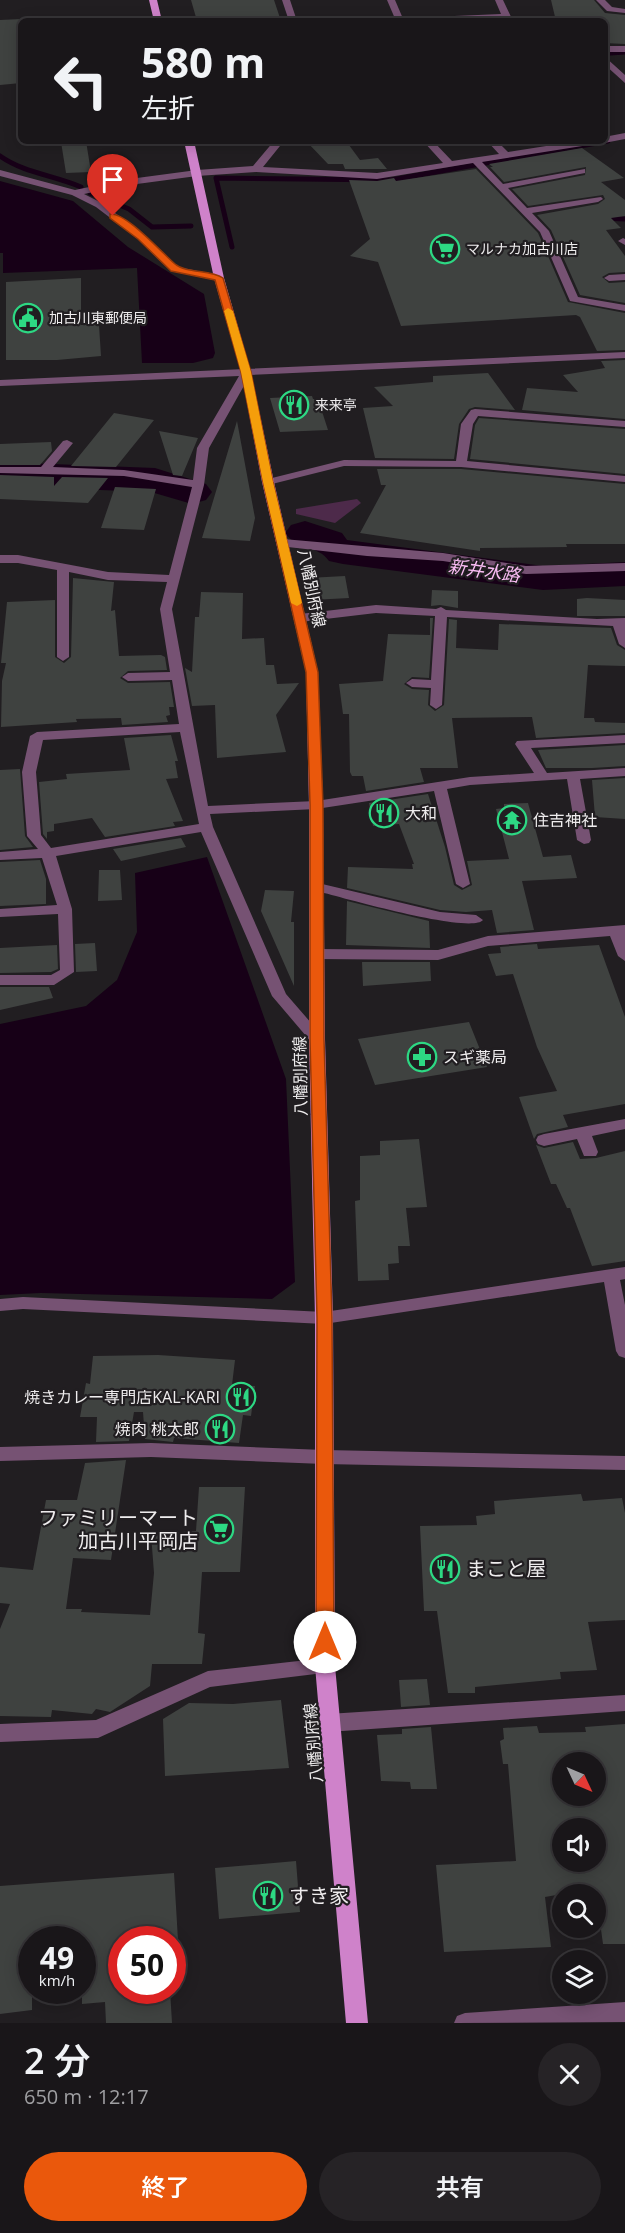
<!DOCTYPE html>
<html lang="ja">
<head>
<meta charset="utf-8">
<style>
	:root { --surface:#191619; --page:#262326; --text:#f1f3f6; --muted:#9f9fa2; --line:#373538; --accent:#ea580c }
	body { margin:0; font-family:"Open Sans","Noto Sans JP",sans-serif; background:var(--page); color:var(--text); height:100vh; display:flex; flex-direction:column; font-size:22px; white-space:nowrap }
	* { box-sizing:border-box; margin:0 }
	p { font-size:20px; color:var(--muted) }
	.icon { flex:none; width:33px; height:33px; fill:none; stroke:currentColor; stroke-width:2; stroke-linecap:round; stroke-linejoin:round }
	.map { position:relative; height:2023px; overflow:hidden }
	.drawer { display:flex; flex-direction:column; background:var(--surface); flex:1 }
	.drawer>* { flex:none }
	.banner { position:absolute; left:18px; top:18px; width:590px; height:126px; border-radius:9px; box-shadow:0 3px 15px #0003,0 0 0 2px var(--line); background:#191619; color:var(--text); overflow:hidden }
	.needle { width:39px; rotate:134deg }
	.buttons { position:absolute; left:552px; top:1752px; display:grid; gap:12px }
	.buttons a { display:grid; place-items:center; width:54px; height:54px; border-radius:50%; background:var(--surface); box-shadow:0 3px 15px #0003,0 0 0 2px var(--line); font-size:30px }
	.speed { position:absolute; left:18px; top:1926px; display:flex; gap:12px; font-size:30px; font-weight:700; text-align:center }
	.speed>* { display:grid; place-content:center; width:78px; height:78px; border-radius:50%; background:var(--surface); box-shadow:0 3px 15px #0003,0 0 0 2px var(--line); line-height:1 }
	.speed small { font-size:15px; font-weight:400 }
	.speed .limit { border:9px solid #d22; background:#fff; color:#111 }
	.pin { position:absolute; display:grid; place-items:center; width:51px; height:51px; color:#fff; margin:-62px -26px; border-radius:50% 50% 50% 0; rotate:-45deg; box-shadow:0 0 6px #0007 }
	.pin .icon { rotate:45deg }
	.me { position:absolute; width:66px; margin:-33px; rotate:0deg; stroke-linejoin:round; filter:drop-shadow(0 0 4px #0008) }
	.turn { display:flex; align-items:center; gap:21px; height:126px; padding:0 24px; font-size:27px }
	.turn .icon { width:78px; height:78px; stroke-width:2.5 }
	.turn b { display:block; font-size:42px; line-height:51px }
	.round { display:grid; place-items:center; flex:none; width:63px; height:63px; border-radius:32px; background:var(--page) }
	.headline { display:flex; align-items:center; justify-content:space-between; height:102px; padding:0 24px }
	h1 { font-size:36px; font-weight:600; line-height:45px }
	.action { display:flex; gap:12px; margin-top:auto; padding:12px 24px }
	.action a { flex:1; height:69px; border-radius:36px; background:var(--accent); color:#fff; font-size:24px; font-weight:600; line-height:69px; text-align:center }
	.action a+a { background:var(--page); color:var(--text) }
	.map>svg:first-child { display:block }
</style>
</head>
<body>
<div class="map">
<svg width="625" height="2023" viewBox="0 0 625 2023">
	<rect width="100%" height="100%" fill="#211e21"/>
	<path fill="#4d2a4a" d="M357,499L361,503L335,523L296,514V509Z"/>
	<path fill="#170017" d="M0,181L73,201L128,247L204,294L215,353L213,358L193,363H142L137,268L3,273V253H0Z
		M207,857L286,1079L295,1282L272,1299L41,1293L0,1295V1024L86,1006L117,980L137,932L135,873Z"/>
	<g fill="none" stroke-linecap="round" stroke-linejoin="round">
		<path stroke="#170017" stroke-width="5" d="M610,53L625,52
			M0,156C24,173 53,175 81,187
			M90,193L129,209L152,227L191,226
			M602,218L625,219
			M232,247L216,178L391,180L608,141"/>
		<path fill="#170017" fill-rule="evenodd" d="M0,462L155,468L206,484L212,492L206,500L192,504L151,492L0,486Z
			M305,521L342,533L347,540L543,566L625,562V586L543,590L343,564L329,561C318,545 296,549 285,533L291,525Z"/>
	</g>
	<path fill="#3f4240" fill-rule="evenodd" d="M191,0H274L281,21H197Z
		M551,0H594L605,13L625,15V44L604,43V21H556Z
		M21,19V83L0,85V20Z
		M86,141L91,172L66,173L61,142Z
		M306,141H346L360,160L378,158L387,169H345L343,164H328Z
		M582,148L624,178L601,182L625,200V216L611,218L621,228L606,230L625,256V272L609,273L602,277L609,283L625,282V303L580,295L551,230L537,215L598,204L605,199L603,195L528,206L512,189L585,175L586,167L504,182L490,167H493L489,164Z
		M476,169L538,233L568,302L625,313V350L597,351L580,317L576,315L401,326L378,262L350,256L370,239L349,180L377,181L394,178L396,181Z
		M81,278V325H99L101,356L57,360H6V282Z
		M625,360V419L522,410L527,388L578,392L563,375L605,368L601,361Z
		M488,373L515,410L475,407L469,409L459,424L454,459L375,458L363,408L393,406L374,387L433,382V376Z
		M312,396L313,399H318L328,430L280,432L270,398Z
		M114,413L154,420L116,467L71,466Z
		M479,418L625,429V474L470,459L475,425Z
		M237,421L255,518L250,541L202,538Z
		M159,431L198,438L182,476L173,475Z
		M51,442L52,451L40,465H0V444Z
		M377,469H461L625,484V544H566L567,547L480,548V551L360,533L386,485H381Z
		M0,475L54,477V486L62,477L108,478L88,503L0,499Z
		M115,487L156,489L144,530L101,528Z
		M345,576L349,598L312,600L308,578Z
		M73,578L114,582L111,611L115,610L119,656L161,655L165,657L167,670L128,671L120,678L128,683L170,682L174,707H169L170,715L166,716L168,722L122,725L121,718L76,719L77,722L1,727L2,681L6,663H1L7,602L55,600V657L64,663L71,657Z
		M432,590L458,591V608L440,605L431,606Z
		M201,592L243,593L242,639L264,638L266,665H274L277,684L299,683L276,715L286,752L217,758L215,705L192,706L185,668L192,672L195,617H199Z
		M587,598L625,600V616H577V599Z
		M430,618H433L429,678L412,677L404,684L412,689L429,690L428,705L435,711L444,705L449,619L457,620L456,648L498,650L499,624L611,628L617,645L625,650V666L588,665L584,718H594L595,722L625,723V733L536,738L532,717L452,718L458,768H420L424,782L366,791L363,776H352L350,772L349,714H343L339,684L383,681L388,634L430,635Z
		M171,735L178,761H175L178,778L166,779L183,821L173,822L175,826L105,837L92,818L54,824V831L47,832V839L43,834L39,782L67,779L66,774L130,770L124,738Z
		M625,745V766L592,768H546L538,750Z
		M20,769L25,836L33,847L0,850V770Z
		M625,778V819L595,817L592,780Z
		M428,794L445,847L454,885L462,890L472,885L467,861L509,859L496,809L504,808V804L528,803L543,857L571,855L577,878L522,881L534,930L497,933L492,910L466,912L440,910L347,888L348,867L413,869L412,864H414L399,824L373,826L369,803Z
		M181,838L186,847L121,861L113,849Z
		M40,860L46,879V904L0,906V862Z
		M99,870H120L122,900L98,901Z
		M265,890L294,891L291,922H294V986L261,911Z
		M347,901L429,921L430,948L346,945Z
		M95,943L97,971L76,972L75,944Z
		M537,944L538,949L599,945L625,1017V1104L563,1115L568,1127L537,1134L534,1139L519,1097L557,1091L537,1047L513,974L496,976L488,954L501,953L500,947Z
		M57,945L58,969L51,972L0,973V948Z
		M362,962H430L431,981L363,986Z
		M0,987H49L53,998L0,1010Z
		M469,1022L487,1067L375,1085L358,1039Z
		M419,1139L427,1207L406,1208L410,1246H398L399,1263L388,1264L389,1280L358,1281L355,1201L360,1200V1156L380,1155V1141Z
		M573,1142L580,1159L596,1158L625,1151V1261L592,1266L570,1208H567L556,1184H551L536,1145L544,1148Z
		M158,1355L235,1360L232,1385L255,1386L251,1416L243,1415L239,1443L174,1438L173,1442L145,1439L143,1412H134L129,1441L96,1442L97,1417H80L86,1383L90,1384L93,1356Z
		M126,1460L111,1560L73,1558L66,1609H82L81,1612L150,1615L154,1573L151,1534L196,1531L199,1487H245L240,1572H202L198,1633L205,1634L202,1664H152L150,1686L110,1712L96,1709L92,1714L52,1710L51,1717L0,1716V1629L10,1604L0,1603V1567L33,1570L46,1500H77L85,1463Z
		M581,1494L583,1501L622,1498L625,1513V1620L588,1622L597,1670L560,1672L561,1679L475,1687V1693H448L437,1611H424L420,1526L477,1525L476,1516L495,1514L494,1501Z
		M427,1679L430,1705L401,1707L399,1680Z
		M281,1700L289,1768L165,1776L163,1719L189,1703L233,1704Z
		M625,1724V1944H603L596,1893L562,1894L545,1897L551,1947L444,1952L436,1865L516,1861L508,1764H503L500,1741L504,1739L503,1728L537,1726L539,1733L586,1732L585,1727ZM562,1762H596V1796H562ZM562,1828H596V1862H562Z
		M431,1727L437,1789H411L410,1782L381,1781L377,1735L402,1734V1729Z
		M296,1861L300,1912L219,1919L215,1868Z
		M174,1873L178,1940H122V1990H170L172,2023H106L105,2002L82,2004V1940H32V2010L0,2014V1886Z"/>
	<g fill="none" stroke-linecap="round" stroke-linejoin="round">
		<path fill="#765273" fill-rule="evenodd" d="M282,0H290L297,21H289Z
			M387,0H395L404,21L408,18L501,14L495,0H503L513,21H505L504,19L396,21Z
			M596,0H605L612,7L625,9V13L607,11Z
			M604,46H625V52H604Z
			M604,56L625,75V83L604,64Z
			M625,133V139L604,143L600,141H604V137Z
			M274,141H284L263,167L377,173L443,163L423,141H433L452,161L499,154L487,141H497L508,152L578,141H600L595,144L482,162L503,184L585,169V173L508,188L527,208L601,197L603,199L598,202L532,213L549,231L578,297L625,305V311L570,301L540,232L473,163L377,179L256,172L197,176L122,186L84,194L102,203L144,235L178,267L223,276V280L219,281L171,271L138,239L96,207L72,195L0,176V170L75,190L122,180L197,170L253,166Z
			M623,238L625,239V245L618,241Z
			M625,274V280L609,281L604,278L609,275Z
			M625,352V358L250,375L209,448L204,485L172,609L208,806L316,801L470,777L534,773L515,744L517,741L625,735V743L531,748L547,773L625,768V776L580,779L591,840L589,843L584,844L577,840L567,779L470,785L447,789L470,884L463,888L456,884L434,791L316,809L210,814L213,827L286,994L325,1039L317,1044L312,1043L272,996L201,832L56,856L72,909L74,972L54,985H0V975H51L60,970L58,914L0,917V909L57,905L42,858L0,860V852L38,849L27,836L22,772L30,736L37,732L179,724L172,680L128,681L122,677L128,673L170,672L160,609L167,582L108,580L69,572V657L63,661L57,657V570L18,563H0V555H18L108,572L169,575L192,487L124,476L0,473V467H41L63,441L67,440L73,443L53,467L124,470L193,480L197,448L239,376L0,386V380ZM180,732L199,824L51,848L41,835L36,772L43,740Z
			M475,409L625,421V427L478,416L473,424L467,461L625,476V482L461,467L344,466L268,485L262,482L264,480L344,460L456,461L461,424L471,410Z
			M283,539L443,553L526,566L625,563V571L526,574L443,561L367,556L279,546V540Z
			M376,605L436,609L441,607L446,610L597,619L625,618V648L619,644L613,626L447,617L442,705L436,709L430,705L431,688L412,687L406,683L412,679L431,680L435,616L376,613L300,622L294,618L300,614Z
			M318,883L440,912L476,915L483,920C471,935 337,896 313,890L311,887Z
			M625,925V961L618,956L610,936L488,946L438,960L317,959L310,954L317,949L438,950L488,936Z
			M625,1119V1129L592,1136L598,1152L596,1156H584L577,1139L544,1146L538,1144L536,1140L538,1136L544,1134Z
			M625,1267V1279L620,1280L625,1305V1358L619,1356L616,1351L604,1282L324,1324L23,1309L0,1311V1299L23,1297L324,1312Z
			M151,1443L324,1450L625,1456V1470L324,1464L151,1457L0,1461V1447Z
			M325,1658L332,1660L335,1666L332,1672L210,1687L98,1738L0,1742V1724L96,1720L208,1671Z
			M625,1695V1711L328,1732L321,1729L318,1723L321,1717L328,1714Z
			M625,2002V2022L454,2023L457,2016L465,2013Z"/>
		<path fill="#cf82ca" fill-rule="evenodd" d="M149,0H157L162,21H154Z
			M184,141H194L224,278L251,372L274,482L318,672L323,805L325,1039L333,1318L335,1666L368,2023H346L315,1666V1318L309,1039V805L306,672L262,482L241,372L214,278Z"/>
	</g>
	<path fill="#ea580c" stroke="#983908" stroke-width="1.5" d="M110,214C126,212 162,253 175,264C187,274 210,269 223,278L251,372L273,482L318,672L323,805L324,1039L332,1318L334,1642L331,1648L325,1650L319,1648L316,1642L317,1318L310,1039V805L306,672L263,482L241,372L215,280L171,271L138,239L110,218Z"/>
	<path fill="#f59e0b" d="M228,308L233,311L251,372L273,482L302,603L297,606L291,603L263,482L241,372L224,311Z"/>
	<defs>
		<g id="supermarket-ring" transform="scale(1.5)"><circle r="9.5" fill="#211e21" stroke="#2dd883" stroke-width="1.5"/><path d="M-6-5.5h2.5l.6 2H6L4.5 2H-2.5L-4.4-4H-6ZM-1.5 3.2a1.3 1.3 0 1 0 .1 0ZM3 3.2a1.3 1.3 0 1 0 .1 0Z" fill="#2dd883"/></g>
		<g id="civic-ring" transform="scale(1.5)"><circle r="9.5" fill="#211e21" stroke="#2dd883" stroke-width="1.5"/><path d="M-.6-6.5H3V-4.5H.6V-3L4-1V1h2V6H-6V1h2V-1L-.6-3ZM-1.2 2.5V6h2.4V2.5Z" fill="#2dd883"/></g>
		<g id="restaurant-ring" transform="scale(1.5)"><circle r="9.5" fill="#211e21" stroke="#2dd883" stroke-width="1.5"/><path d="M-5-6h1v4h1v-4h1v4h1v-4h1v5L-1.5 .5V6h-2V.5L-5-1ZM5-6V6H3V1.5H1.5Q1.5-4 5-6Z" fill="#2dd883"/></g>
		<g id="temple-ring" transform="scale(1.5)"><circle r="9.5" fill="#211e21" stroke="#2dd883" stroke-width="1.5"/><path d="M0-6L5-2H3V0L6.5 2.5H4V6H1.5V3h-3V6H-4V2.5H-6.5L-3 0V-2H-5Z" fill="#2dd883"/></g>
		<g id="pharmacy-ring" transform="scale(1.5)"><circle r="9.5" fill="#211e21" stroke="#2dd883" stroke-width="1.5"/><path d="M-2-6h4v4h4v4h-4v4h-4v-4h-4v-4h4Z" fill="#2dd883"/></g>
	</defs>
	<g fill-rule="evenodd">
		<use href="#supermarket-ring" x="445" y="249"/>
		<use href="#civic-ring" x="28" y="318"/>
		<use href="#restaurant-ring" x="294" y="405"/>
		<use href="#restaurant-ring" x="384" y="813"/>
		<use href="#temple-ring" x="512" y="820"/>
		<use href="#pharmacy-ring" x="422" y="1057"/>
		<use href="#restaurant-ring" x="241" y="1397"/>
		<use href="#restaurant-ring" x="220" y="1429"/>
		<use href="#supermarket-ring" x="219" y="1529"/>
		<use href="#restaurant-ring" x="445" y="1569"/>
		<use href="#restaurant-ring" x="268" y="1896"/>
	</g>
	<g text-anchor="middle" stroke-width="4.5" stroke-linejoin="round" paint-order="stroke">
		<g font-size="14" fill="#eeeced" stroke="#211e21" text-anchor="start">
			<text x="466" y="254">マルナカ加古川店</text>
			<text x="49" y="323">加古川東郵便局</text>
			<text x="315" y="410">来来亭</text>
		</g>
		<g font-size="16" fill="#eeeced" stroke="#211e21">
			<text transform="translate(312 588) rotate(78)" y="6">八幡別府線</text>
			<text transform="translate(300 1076) rotate(-91)" y="6">八幡別府線</text>
			<text transform="translate(313 1743) rotate(-95)" y="6">八幡別府線</text>
		</g>
		<g font-size="16" fill="#eeeced" stroke="#211e21" text-anchor="start">
			<text x="405" y="819">大和</text>
			<text x="533" y="826">住吉神社</text>
			<text x="443" y="1063">スギ薬局</text>
			<text x="220" y="1403" text-anchor="end">焼きカレー専門店KAL-KARI</text>
			<text x="199" y="1435" text-anchor="end">焼肉 桃太郎</text>
		</g>
		<g font-size="18" font-style="italic" fill="#f9bcf3" stroke="#211e21">
			<text transform="translate(484 571) rotate(8)" y="6">新井水路</text>
		</g>
		<g font-size="20" fill="#eeeced" stroke="#211e21" text-anchor="start">
			<text x="198" y="1525" text-anchor="end">ファミリーマート<tspan x="198" dy="23">加古川平岡店</tspan></text>
			<text x="466" y="1576">まこと屋</text>
			<text x="289" y="1903">すき家</text>
		</g>
	</g>
</svg>
<div class="buttons">
<a><svg class="needle" viewBox="-14 -14 28 28"><path d="M0-13l5 13h-10z" fill="#e53935"/><path d="M0 13l5-13h-10z" fill="#9f9fa2"/></svg></a>
<a><svg class="icon" aria-label="sound" viewBox="0 0 24 24"><path d="M4 9h4l5-4v14l-5-4H4zM17 9q2 3 0 6"/></svg></a>
<a><svg class="icon" aria-label="search" viewBox="0 0 24 24"><circle cx="10" cy="10" r="6"/><path d="M15 15l6 6"/></svg></a>
<a><svg class="icon" aria-label="layers" viewBox="0 0 24 24"><path d="M12 4l9 5-9 5-9-5zM3 14l9 5 9-5"/></svg></a>
</div>
<div class="speed"><div>49<small>km/h</small></div><div class="limit">50</div></div>
<div class="pin" style="left:113px;top:216px;background:#d93025"><svg class="icon" aria-label="arrive" viewBox="0 0 24 24"><path d="M6 21V4h12l-3 4 3 4H6"/></svg></div>
<svg class="me" style="left:325px;top:1642px" viewBox="-20 -20 40 40"><circle r="19" fill="#fff"/><path d="M0-13L10 11 0 6-10 11z" fill="#ea580c"/></svg>
<div class="banner">
<div class="turn"><svg class="icon" aria-label="left" viewBox="0 0 24 24"><path d="M17 20v-9H6M10 6l-5 5 5 5"/></svg><div><b>580 m</b>左折</div></div>
</div>
</div>
<section class="drawer">
<div class="headline"><div><h1>2 分</h1><p>650 m · 12:17</p></div><a class="round"><svg class="icon" aria-label="close" viewBox="0 0 24 24"><path d="M6 6l12 12M18 6L6 18"/></svg></a></div>
<div class="action"><a>終了</a><a>共有</a></div>
</section>
</body>
</html>
